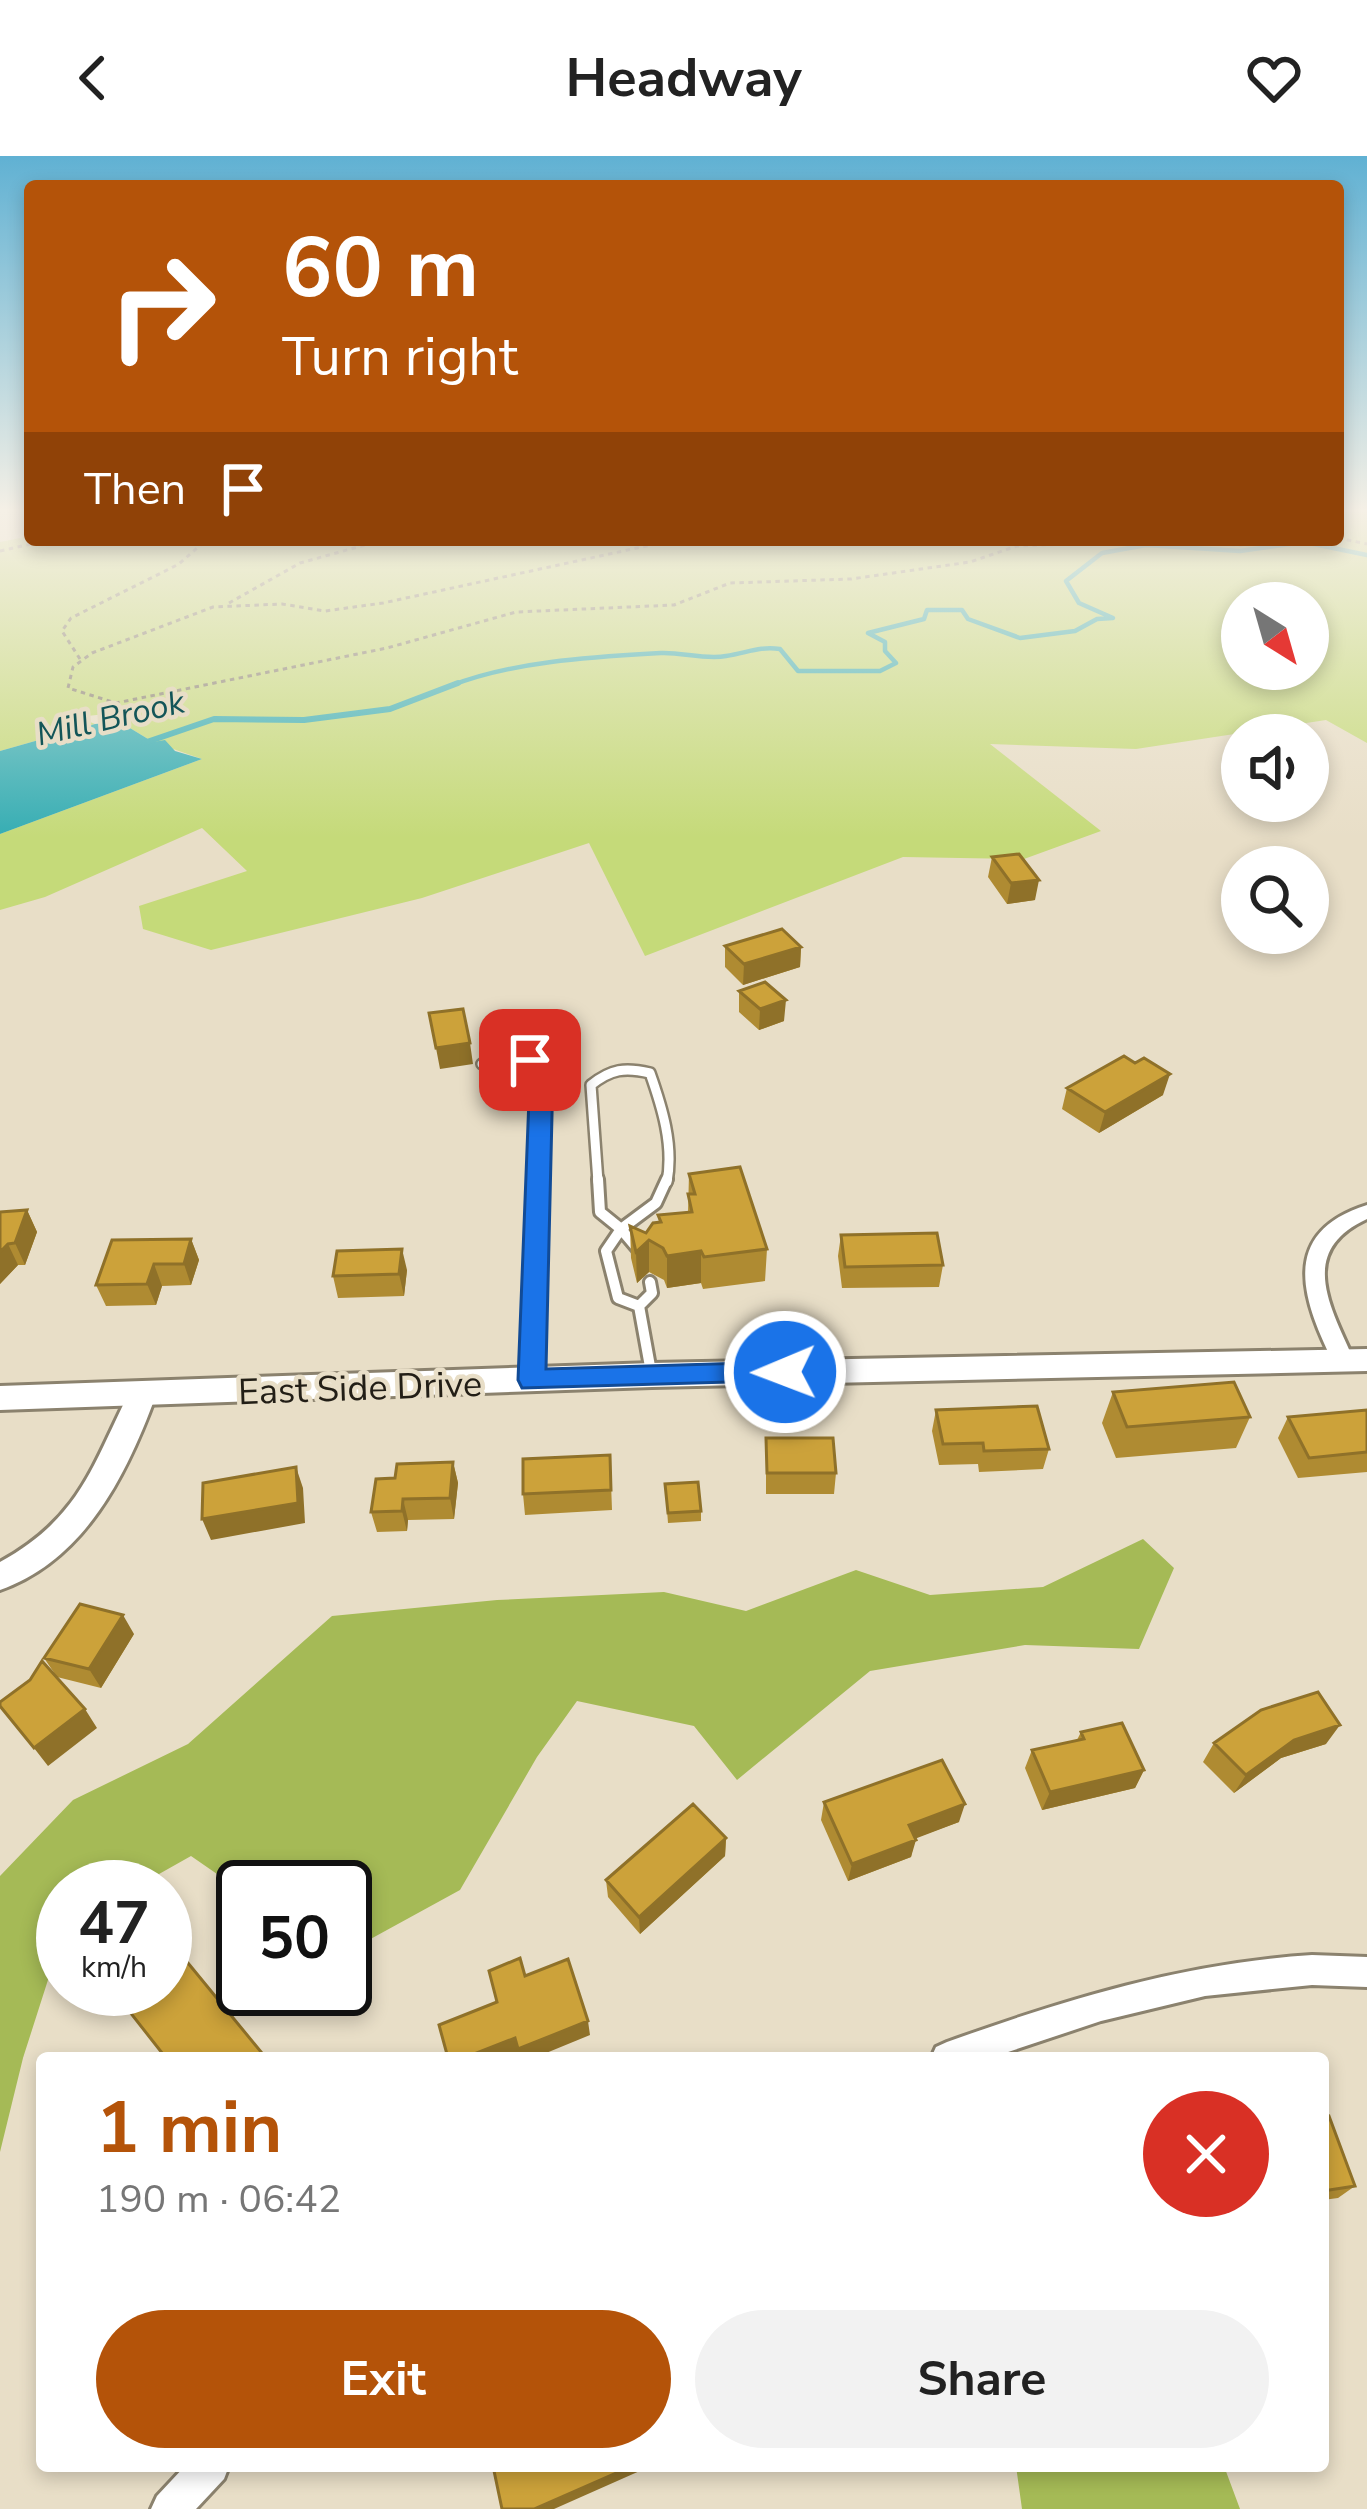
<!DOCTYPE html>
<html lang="en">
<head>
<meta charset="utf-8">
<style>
	:root { --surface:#fff; --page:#f2f2f2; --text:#222; --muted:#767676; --accent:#b45309 }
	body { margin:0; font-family:"Nunito Sans",sans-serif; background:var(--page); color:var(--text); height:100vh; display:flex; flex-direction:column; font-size:45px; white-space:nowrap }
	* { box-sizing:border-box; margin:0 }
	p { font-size:39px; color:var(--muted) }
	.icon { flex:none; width:66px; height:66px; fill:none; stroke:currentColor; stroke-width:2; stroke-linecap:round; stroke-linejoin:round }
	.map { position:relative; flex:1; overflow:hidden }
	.panel { position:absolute; left:36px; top:1896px; width:1293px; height:420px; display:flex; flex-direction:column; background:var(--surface); border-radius:12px; box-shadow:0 6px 18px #0003 }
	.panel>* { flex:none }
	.top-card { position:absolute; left:24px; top:24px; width:1320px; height:366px; border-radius:12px; box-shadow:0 6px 18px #0003; background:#b45309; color:#fff; overflow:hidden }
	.needle { width:78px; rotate:143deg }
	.controls { position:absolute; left:1221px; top:426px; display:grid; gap:24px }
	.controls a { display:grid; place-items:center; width:108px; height:108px; border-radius:50%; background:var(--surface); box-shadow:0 6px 18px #0003; font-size:60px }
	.speed { position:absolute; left:36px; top:1704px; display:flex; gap:24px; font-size:60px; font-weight:700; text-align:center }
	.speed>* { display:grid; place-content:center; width:156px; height:156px; border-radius:50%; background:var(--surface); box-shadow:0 6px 18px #0003; line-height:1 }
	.speed small { font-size:30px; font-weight:400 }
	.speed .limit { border:6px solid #111; border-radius:18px; background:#fff; color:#111 }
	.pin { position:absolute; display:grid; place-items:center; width:102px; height:102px; color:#fff; margin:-51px; border-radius:24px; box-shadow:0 6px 18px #0006 }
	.me { position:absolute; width:132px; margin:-66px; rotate:269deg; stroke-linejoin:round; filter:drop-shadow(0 0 9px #0008) }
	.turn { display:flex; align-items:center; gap:42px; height:252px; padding:0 60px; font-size:54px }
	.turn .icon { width:156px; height:156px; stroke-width:2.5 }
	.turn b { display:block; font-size:84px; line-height:102px }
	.then { display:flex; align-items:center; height:114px; padding:0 60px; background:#0003; gap:24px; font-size:45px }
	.round { display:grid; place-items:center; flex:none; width:126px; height:126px; border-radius:63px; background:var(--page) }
	.headline { display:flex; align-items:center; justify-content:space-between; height:204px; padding:0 60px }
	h1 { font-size:72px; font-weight:700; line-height:90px; color:var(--accent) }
	.cta { display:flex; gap:24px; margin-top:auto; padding:24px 60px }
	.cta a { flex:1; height:138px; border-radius:72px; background:var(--accent); color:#fff; font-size:48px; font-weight:700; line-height:138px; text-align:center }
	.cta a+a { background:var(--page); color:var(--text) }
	header { display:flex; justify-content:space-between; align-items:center; height:156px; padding:0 60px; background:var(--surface); font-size:54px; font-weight:700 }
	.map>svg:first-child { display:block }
</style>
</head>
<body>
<header><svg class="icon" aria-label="back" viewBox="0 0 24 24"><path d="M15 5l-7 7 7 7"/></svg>Headway<svg class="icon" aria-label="heart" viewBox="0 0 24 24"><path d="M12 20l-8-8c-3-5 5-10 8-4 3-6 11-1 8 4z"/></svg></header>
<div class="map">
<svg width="1367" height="2353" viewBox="0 0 1367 2353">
	<rect width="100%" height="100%" fill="#e8dec7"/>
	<path fill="#c5da79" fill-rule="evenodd" d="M1338,353H1367V587L1326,564L1136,593L990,588L1101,675L1024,703L903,701L645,800L589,687L422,742L211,794L143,773L139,750L247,715L202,672L45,741L0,754V678L202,603L153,586L120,566L138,557L134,555L78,561L95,568L0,595V386L30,380V384H1338ZM1242,447H1308V513H1242Z"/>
	<path fill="#a5ba56" d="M1143,1383L1174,1412L1139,1493L1025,1489L870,1515L737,1624L694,1570L577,1545L537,1601L460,1734L345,1797V1731H243V1736L191,1700L136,1731H63V1777L23,1902L0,1996V1720L73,1644L188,1588L332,1460L497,1444L664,1436L746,1455L856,1414L930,1439L1043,1431Z
		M1016,2310H1224L1240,2353H1022Z"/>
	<path fill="#35adb3" d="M120,566L153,586L165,584L175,595L202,603L0,678V595L95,568Z"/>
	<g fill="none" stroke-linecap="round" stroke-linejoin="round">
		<path stroke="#35adb3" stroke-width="4.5" d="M450,530C514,505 592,501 661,497C682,496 705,504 726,500C747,497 759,490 780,493L798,515H880L896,507L885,495V486L868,477L924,463L927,454H962L968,463L1020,482L1075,475L1097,463L1113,462L1079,447L1066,425L1102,397L1146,389L1240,395L1304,386L1367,399"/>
		<path stroke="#35adb3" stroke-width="6" d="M144,587L214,563L304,564L390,553L458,527"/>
		<g stroke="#8b826e" stroke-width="14">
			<path id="service-far1" d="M482,908L529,904L541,916L538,1026
				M598,1026L591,929C611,913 625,911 650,917C662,951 674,989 667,1026"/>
		</g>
		<g stroke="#8b826e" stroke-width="16">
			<path id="service" d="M598,1023L600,1056L621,1073L656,1047L667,1023
				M637,1092L621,1073L606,1095L618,1142L639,1150L652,1137L650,1126
				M639,1150L651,1216
				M532,1221L538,1023"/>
		</g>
		<g stroke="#8b826e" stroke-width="6">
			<path id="minor" d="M1367,1049V1063C1297,1095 1330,1150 1354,1204L1351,1210H1335C1302,1144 1278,1077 1367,1049Z
				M1312,1799L1367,1801V1831L1312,1829L1205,1840L1101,1865L990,1902H931L936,1891L947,1886C1067,1843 1184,1807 1312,1799Z
				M185,2310H229L224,2323L196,2353H151L157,2340Z"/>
		</g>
		<g stroke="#8b826e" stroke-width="6">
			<path id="tertiary" d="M142,1228L152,1231L156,1239C127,1318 85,1404 0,1434V1406C82,1361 93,1307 132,1231Z"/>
		</g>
		<g stroke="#8b826e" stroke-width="6">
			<path id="secondary" d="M1367,1193V1215L652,1231L0,1254V1230L652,1207Z"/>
		</g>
		<path stroke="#878070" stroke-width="3" stroke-dasharray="4.5 4.5" stroke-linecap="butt" d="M1338,382L1367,388
			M674,384L383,447L325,455L282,448L213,451L92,497L73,511L68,532L116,547L387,492L516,456L674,449L730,427L851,423L970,406L1017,390L1145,385L1241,389L1274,384
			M0,395L49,384
			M229,447L300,407L383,384
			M80,503L62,475L71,462L179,408L206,384"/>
		<use href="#service-far1" stroke="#fff" stroke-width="9"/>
		<use href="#service" stroke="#fff" stroke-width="10"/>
		<use href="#minor" fill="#fff" fill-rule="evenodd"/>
		<use href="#tertiary" fill="#fff" fill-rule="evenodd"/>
		<use href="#secondary" fill="#fff" fill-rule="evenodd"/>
	</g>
	<path fill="#af8b32" d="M992,701L1035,744L1007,748L988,721Z
		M725,790L801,791L800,811L743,829L725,811Z
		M739,835L784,865L759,874L739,856Z
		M1067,932L1163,939L1099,977L1062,953Z
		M689,1018L767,1093L765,1125L703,1133L701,1127L667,1132L664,1124L649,1116L637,1127L631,1102L630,1070L646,1077L659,1066L658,1059L688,1056Z
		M27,1054L37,1076L25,1109H18L0,1128V1056Z
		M841,1079L943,1109L939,1131L842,1132L838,1100Z
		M191,1083L199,1104L191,1129L162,1130L156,1149L106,1150L96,1129Z
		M407,1114L404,1140L338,1142L333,1120Z
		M1113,1236L1250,1261L1236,1292L1116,1302L1102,1267Z
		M936,1254L1049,1293L1043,1313L979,1316L978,1308L939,1309L932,1275Z
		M1367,1254V1316L1298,1322L1278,1282L1288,1261Z
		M766,1282L836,1317L834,1338H766Z
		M610,1299L612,1354L525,1359L523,1338Z
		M453,1306L458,1327L454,1363L408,1364L407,1375L377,1376L371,1356L395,1322Z
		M665,1328L701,1355V1365L668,1367Z
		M134,1478L101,1532L57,1521L44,1502Z
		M1081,1576L1144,1614L1135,1632L1042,1654L1025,1612L1032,1594L1077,1584Z
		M1214,1587L1326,1588L1281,1602L1234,1637L1203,1606Z
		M824,1646L959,1666L915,1682L911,1701L848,1725L821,1664Z
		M726,1682L725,1700L640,1778L608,1741L606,1724Z
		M1323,1961L1355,2030L1338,2042L1323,2044Z"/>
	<path fill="#8f7129" d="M1039,724L1035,744L1007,748L1011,727Z
		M801,791L800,811L743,829L744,808Z
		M786,844L784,865L759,874L760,853Z
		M470,887L473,908L440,913L436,892Z
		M1170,918L1163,939L1099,977L1105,956Z
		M27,1054L37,1076L25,1109L15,1087Z
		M191,1083L199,1104L191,1129L184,1108Z
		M649,1084V1116L637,1127L636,1096Z
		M8,1088L18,1109L0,1128V1096Z
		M402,1093L407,1114L404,1140L399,1118Z
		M701,1095V1127L667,1132V1100Z
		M154,1108L162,1130L156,1149L147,1128Z
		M453,1306L458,1327L454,1363L450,1342Z
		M296,1311L303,1332L305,1367L211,1384L202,1363Z
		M403,1343L408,1364L407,1375L402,1355Z
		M123,1459L134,1478L101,1532L89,1513Z
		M85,1553L97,1572L48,1610L34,1592Z
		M1340,1569L1326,1588L1281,1602L1234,1637L1246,1619L1294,1584Z
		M1144,1614L1135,1632L1042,1654L1050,1636Z
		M965,1648L959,1666L904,1687L909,1669Z
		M726,1682L725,1700L640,1778L639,1761Z
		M916,1684L911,1701L848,1725L852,1708Z
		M588,1865L590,1879L534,1902H521L519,1896L504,1902H464L515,1882Z
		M632,2310H651L554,2353H534Z"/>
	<path fill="#cca23a" stroke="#8f7129" stroke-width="3" d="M1019,698L1039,724L1011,727L992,701Z
		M782,773L801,791L744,808L725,790Z
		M765,826L786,844L760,853L739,835Z
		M463,853L470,887L436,892L429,857Z
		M1124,900L1135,907L1144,902L1170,918L1105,956L1067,932Z
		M740,1011L767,1093L704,1101L701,1095L667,1100L663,1092L649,1084L636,1096L630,1070L646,1077L653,1067L661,1066L658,1059L692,1056L688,1038H695L689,1018Z
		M27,1054L15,1087L8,1088L0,1096V1056Z
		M937,1077L943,1109L845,1111L841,1079Z
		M191,1083L184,1108H154L147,1128L96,1129L112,1084Z
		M402,1093L399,1118L333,1120L337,1095Z
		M1234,1226L1250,1261L1127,1271L1113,1236Z
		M1037,1250L1049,1293L984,1295L983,1287L943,1288L936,1254Z
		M1367,1254V1296L1309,1302L1288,1261Z
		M766,1282H833L836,1317H767Z
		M610,1299L611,1334L523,1338V1303Z
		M453,1306L450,1342L403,1343L402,1355L371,1356L376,1323L395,1322L397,1308Z
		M296,1311L298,1347L202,1363L203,1327Z
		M698,1326L701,1355L668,1357L665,1328Z
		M80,1448L123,1459L89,1513L44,1502Z
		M42,1505L85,1553L34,1592L0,1550V1546L30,1524Z
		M1318,1536L1340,1569L1294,1584L1246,1619L1214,1587L1261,1554Z
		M1122,1567L1144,1614L1050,1636L1032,1594L1084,1583L1081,1576Z
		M942,1604L965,1648L909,1669L916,1684L852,1708L824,1646Z
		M693,1648L726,1682L639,1761L606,1724Z
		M165,1779L266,1902H166L122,1846L136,1833H165Z
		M520,1802L525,1820L568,1803L588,1865L518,1893L515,1882L464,1902H448L439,1869L497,1846L489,1815Z
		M1329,1960L1355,2030L1323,2035V1961Z
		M493,2310H632L534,2353H502Z"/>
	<linearGradient id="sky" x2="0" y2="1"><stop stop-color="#60b1d3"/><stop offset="0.52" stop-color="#f5f0e6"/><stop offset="1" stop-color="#f5f0e6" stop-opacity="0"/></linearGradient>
	<rect width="1367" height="682" fill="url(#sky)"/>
	<path fill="#1a73e8" stroke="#114b97" stroke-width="3" d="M530,897L553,916L546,1213L785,1206L795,1209L799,1216L795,1224L522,1232L518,1224L530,917L518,904Z"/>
	<g text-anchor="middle" stroke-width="9" stroke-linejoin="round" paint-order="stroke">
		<g font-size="33" font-style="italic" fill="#135558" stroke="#e8dec7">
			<text transform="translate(110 561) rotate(-13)" y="12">Mill Brook</text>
		</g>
		<g font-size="36" fill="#221e16" stroke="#e8dec7">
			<text transform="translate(360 1231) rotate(-2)" y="13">East Side Drive</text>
		</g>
	</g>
</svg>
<div class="controls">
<a><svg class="needle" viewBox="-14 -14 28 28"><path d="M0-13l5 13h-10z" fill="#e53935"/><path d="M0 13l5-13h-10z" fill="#767676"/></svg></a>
<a><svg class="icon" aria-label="sound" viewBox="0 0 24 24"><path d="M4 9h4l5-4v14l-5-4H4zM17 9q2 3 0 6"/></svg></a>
<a><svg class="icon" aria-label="search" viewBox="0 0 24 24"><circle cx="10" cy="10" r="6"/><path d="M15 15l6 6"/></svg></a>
</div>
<div class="speed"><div>47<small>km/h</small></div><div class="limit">50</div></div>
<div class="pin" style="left:530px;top:904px;background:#d93025"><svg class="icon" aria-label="arrive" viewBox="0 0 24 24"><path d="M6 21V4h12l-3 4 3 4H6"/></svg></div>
<svg class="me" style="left:785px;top:1216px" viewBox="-20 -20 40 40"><circle r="17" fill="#1a73e8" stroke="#fff" stroke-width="3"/><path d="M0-11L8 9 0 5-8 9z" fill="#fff"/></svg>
<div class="top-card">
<div class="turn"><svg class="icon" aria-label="right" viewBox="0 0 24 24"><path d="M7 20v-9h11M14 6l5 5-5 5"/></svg><div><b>60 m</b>Turn right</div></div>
<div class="then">Then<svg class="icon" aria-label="arrive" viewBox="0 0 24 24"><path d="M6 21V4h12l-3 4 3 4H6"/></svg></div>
</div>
<section class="panel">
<div class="headline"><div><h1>1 min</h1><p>190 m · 06:42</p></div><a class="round" style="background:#d93025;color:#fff"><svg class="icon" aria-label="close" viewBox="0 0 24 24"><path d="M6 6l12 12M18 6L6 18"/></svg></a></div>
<div class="cta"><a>Exit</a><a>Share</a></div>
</section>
</div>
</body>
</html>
